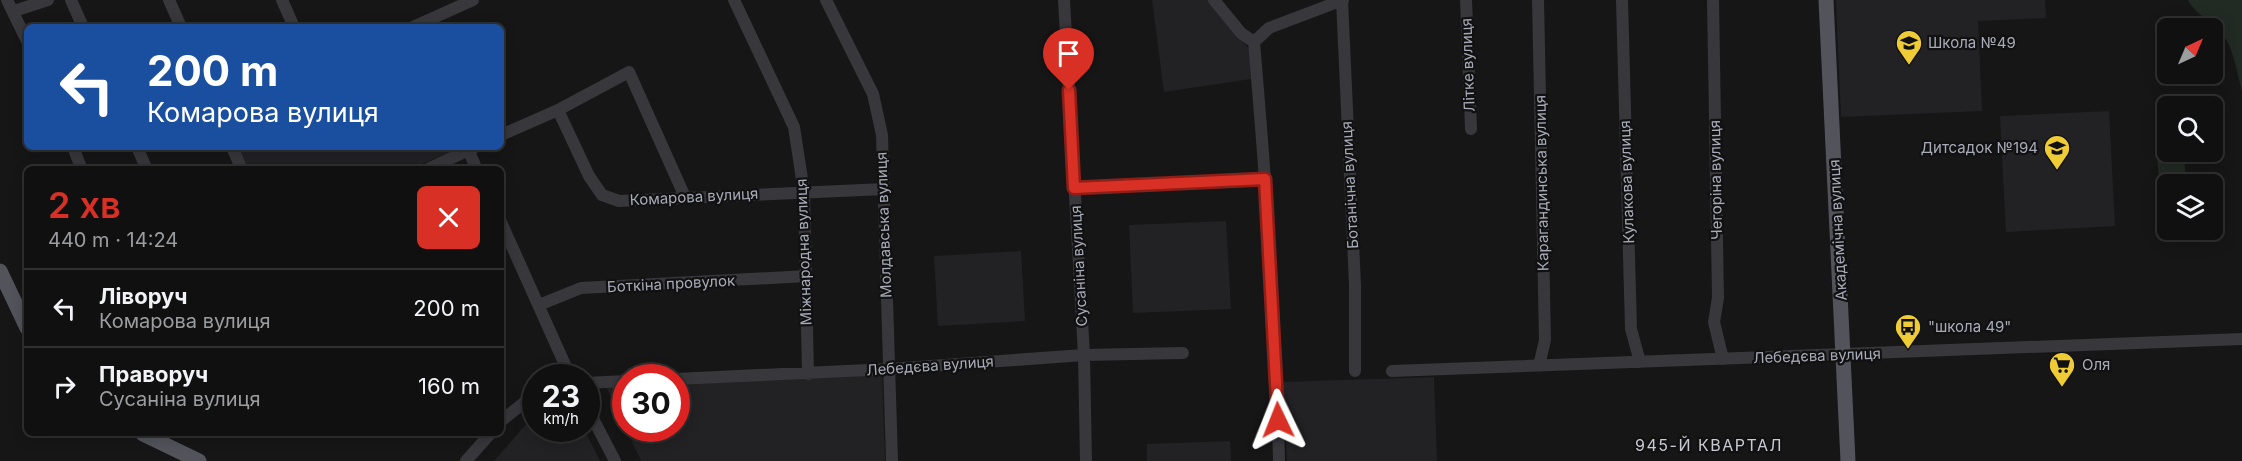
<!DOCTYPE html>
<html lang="uk">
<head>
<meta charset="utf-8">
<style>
	:root { --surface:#101011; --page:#1e1e1f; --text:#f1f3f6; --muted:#9c9d9f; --line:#303031; --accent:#d93025 }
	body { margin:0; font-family:Inter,sans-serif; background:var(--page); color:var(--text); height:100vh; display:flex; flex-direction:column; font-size:22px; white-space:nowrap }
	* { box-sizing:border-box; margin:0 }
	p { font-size:20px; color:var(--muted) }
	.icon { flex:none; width:33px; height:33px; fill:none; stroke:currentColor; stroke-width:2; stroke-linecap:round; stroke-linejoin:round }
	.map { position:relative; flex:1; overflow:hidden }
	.drawer { position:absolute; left:24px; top:166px; width:480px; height:270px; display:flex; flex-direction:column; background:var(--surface); border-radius:9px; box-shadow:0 3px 15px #0003,0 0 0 2px var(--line) }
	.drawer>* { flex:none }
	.hud { position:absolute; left:24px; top:24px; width:480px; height:126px; border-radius:9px; box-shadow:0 3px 15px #0003,0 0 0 2px var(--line); background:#1a4fa0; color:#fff; overflow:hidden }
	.needle { width:39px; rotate:44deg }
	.controls { position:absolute; left:2157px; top:18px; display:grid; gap:12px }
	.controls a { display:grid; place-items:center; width:66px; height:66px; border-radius:9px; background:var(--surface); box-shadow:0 3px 15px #0003,0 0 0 2px var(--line); font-size:30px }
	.speed { position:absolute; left:522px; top:364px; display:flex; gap:12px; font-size:30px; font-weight:700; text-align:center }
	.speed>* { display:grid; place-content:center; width:78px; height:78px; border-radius:50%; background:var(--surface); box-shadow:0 3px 15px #0003,0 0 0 2px var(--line); line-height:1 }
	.speed small { font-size:15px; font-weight:400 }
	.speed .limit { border:9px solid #d22; background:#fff; color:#111 }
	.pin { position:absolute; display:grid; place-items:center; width:51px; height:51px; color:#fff; margin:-62px -26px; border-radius:50% 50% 50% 0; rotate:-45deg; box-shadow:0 0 6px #0007 }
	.pin .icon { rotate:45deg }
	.me { position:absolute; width:66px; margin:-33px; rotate:358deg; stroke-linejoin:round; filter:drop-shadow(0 0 4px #0008) }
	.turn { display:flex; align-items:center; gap:21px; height:126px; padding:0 24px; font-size:27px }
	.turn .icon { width:78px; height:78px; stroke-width:2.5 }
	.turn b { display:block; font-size:42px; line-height:51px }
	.round { display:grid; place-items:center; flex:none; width:63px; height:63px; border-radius:9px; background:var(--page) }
	.summary { display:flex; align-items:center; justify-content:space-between; height:102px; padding:0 24px }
	h1 { font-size:36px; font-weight:600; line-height:45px; color:var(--accent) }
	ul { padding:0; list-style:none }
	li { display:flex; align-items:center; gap:18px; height:78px; padding:0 24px; border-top:2px solid var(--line) }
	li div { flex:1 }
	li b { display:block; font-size:22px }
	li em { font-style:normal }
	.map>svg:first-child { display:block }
</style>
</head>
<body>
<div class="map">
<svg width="2242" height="461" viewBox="0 0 2242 461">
	<rect width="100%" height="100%" fill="#161617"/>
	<path fill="#222224" d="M1152,0H1209L1250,50L1251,79L1164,92Z
		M1836,0H2045L2046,18L1978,21L1982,111L1841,117Z
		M2109,111L2115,226L2006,232L2000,116Z
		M238,147H459L460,148L410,169L248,170Z
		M1226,221L1231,309L1133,313L1129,225Z
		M1021,251L1025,321L938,326L934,256Z
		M882,373L885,461H641L626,429H676L677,383Z
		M1434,377L1437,461H1287L1283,382Z
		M625,386V428L606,387Z
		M535,414L536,429H584L600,461H494Z
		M1230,441L1231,461H1147V444Z"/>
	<path fill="#222a24" d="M2188,0H2242V91C2238,77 2234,53 2227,41C2217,24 2196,16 2188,0Z
		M2184,155L2186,184H2168L2167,190L2160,191L2157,156Z"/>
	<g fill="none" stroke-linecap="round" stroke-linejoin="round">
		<path stroke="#37373c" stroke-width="12" d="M7,0L27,41
			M71,0L83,27
			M169,0L181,27
			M282,0L294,27
			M734,0L794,127L804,192L808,374
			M826,0L873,94L882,135L892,461
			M1064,0L1084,355L1086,461
			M1214,0L1241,33L1254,42C1266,181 1276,321 1279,461
			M1342,0L1355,285V371
			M1466,0L1471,129
			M1538,0L1545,340L1539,366
			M1622,0L1631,329L1640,362
			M1713,0L1718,298L1714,322L1723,359
			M14,11L48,0
			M413,27L473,0
			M1254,42L1269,28L1343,0
			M558,110L589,176L602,195L619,201L884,189
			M501,135L558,110L629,72L685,197
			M73,147L82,170
			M137,147L147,170
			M232,147L242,170
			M467,147L477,170
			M426,170L475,147
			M1074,188L1265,179
			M501,222L571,378
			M539,305L581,288L807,276
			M1392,371L2242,339
			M676,379L889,369L1084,355L1183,353
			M586,383L626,381
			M586,405L615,461
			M501,421L530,398L536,396
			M466,461L490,434"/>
		<path stroke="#53535b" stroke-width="15" d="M1826,0L1848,461
			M0,271L27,328
			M143,434L199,461"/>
	</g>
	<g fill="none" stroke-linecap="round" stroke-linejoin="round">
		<g stroke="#8d1f18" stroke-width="15">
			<path id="route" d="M1069,90L1074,188L1265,179L1278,420"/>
		</g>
		<use href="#route" stroke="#d93025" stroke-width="10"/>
	</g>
	<defs>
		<g id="school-pin" transform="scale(1.35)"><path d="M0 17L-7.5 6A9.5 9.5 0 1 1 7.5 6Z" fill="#efcc36" stroke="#111112"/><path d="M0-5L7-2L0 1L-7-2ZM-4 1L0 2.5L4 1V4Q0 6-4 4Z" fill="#111"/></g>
		<g id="bus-pin" transform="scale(1.35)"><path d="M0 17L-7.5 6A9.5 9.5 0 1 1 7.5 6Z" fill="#efcc36" stroke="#111112"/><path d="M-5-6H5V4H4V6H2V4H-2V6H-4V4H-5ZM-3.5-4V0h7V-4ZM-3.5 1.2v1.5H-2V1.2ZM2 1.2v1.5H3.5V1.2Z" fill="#111"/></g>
		<g id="supermarket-pin" transform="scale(1.35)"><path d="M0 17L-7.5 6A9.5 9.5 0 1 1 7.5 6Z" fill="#efcc36" stroke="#111112"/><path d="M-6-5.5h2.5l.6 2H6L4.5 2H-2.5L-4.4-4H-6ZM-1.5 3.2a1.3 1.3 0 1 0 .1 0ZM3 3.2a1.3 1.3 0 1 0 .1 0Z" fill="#111"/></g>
	</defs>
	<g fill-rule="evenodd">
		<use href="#school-pin" x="1909" y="43"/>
		<use href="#school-pin" x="2057" y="148"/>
		<use href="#bus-pin" x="1908" y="327"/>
		<use href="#supermarket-pin" x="2062" y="365"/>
	</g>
	<g text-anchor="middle" stroke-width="4.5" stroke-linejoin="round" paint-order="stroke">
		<g font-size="15" fill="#a8aab7" stroke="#111112" text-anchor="start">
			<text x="1928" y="48">Школа №49</text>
			<text x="2038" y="153" text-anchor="end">Дитсадок №194</text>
			<text x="1928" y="332">"школа 49"</text>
			<text x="2082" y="370">Оля</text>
		</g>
		<g font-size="15" fill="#a8aab7" stroke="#111112">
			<text transform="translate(1468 65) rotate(-92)" y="5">Літке вулиця</text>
			<text transform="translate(1716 180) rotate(-91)" y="5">Чегоріна вулиця</text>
			<text transform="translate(1627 182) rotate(-92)" y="5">Кулакова вулиця</text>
			<text transform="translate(1542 183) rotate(-91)" y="5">Карагандинська вулиця</text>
			<text transform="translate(1350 185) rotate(-93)" y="5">Ботанічна вулиця</text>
			<text transform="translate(694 197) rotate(-3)" y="5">Комарова вулиця</text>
			<text transform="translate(884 225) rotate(-92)" y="5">Молдавська вулиця</text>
			<text transform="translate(1838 230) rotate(-93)" y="5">Академічна вулиця</text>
			<text transform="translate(804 252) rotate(-92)" y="5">Міжнародна вулиця</text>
			<text transform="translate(1079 266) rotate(-93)" y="5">Сусаніна вулиця</text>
			<text transform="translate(671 284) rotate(-3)" y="5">Боткіна провулок</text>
			<text transform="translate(1817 356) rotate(-2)" y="5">Лебедєва вулиця</text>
			<text transform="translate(930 366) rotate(-4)" y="5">Лебедєва вулиця</text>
		</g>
		<g font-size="16" letter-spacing="1.5" fill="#c9cad3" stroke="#111112">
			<text x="1709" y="451">945-Й КВАРТАЛ</text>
		</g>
	</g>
</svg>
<div class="controls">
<a><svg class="needle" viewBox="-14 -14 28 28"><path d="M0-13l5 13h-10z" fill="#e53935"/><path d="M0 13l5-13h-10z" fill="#9c9d9f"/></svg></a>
<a><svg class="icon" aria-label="search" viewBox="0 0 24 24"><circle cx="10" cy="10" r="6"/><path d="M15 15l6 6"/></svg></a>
<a><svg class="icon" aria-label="layers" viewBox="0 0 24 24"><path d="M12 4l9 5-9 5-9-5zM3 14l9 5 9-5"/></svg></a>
</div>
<div class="speed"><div>23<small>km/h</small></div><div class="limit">30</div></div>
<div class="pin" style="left:1069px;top:90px;background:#d93025"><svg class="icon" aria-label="arrive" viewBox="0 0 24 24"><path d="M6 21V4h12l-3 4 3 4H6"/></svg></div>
<svg class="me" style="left:1278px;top:420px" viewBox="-20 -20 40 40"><path d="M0-17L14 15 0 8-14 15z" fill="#d93025" stroke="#fff" stroke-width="4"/></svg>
<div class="hud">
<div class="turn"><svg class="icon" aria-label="left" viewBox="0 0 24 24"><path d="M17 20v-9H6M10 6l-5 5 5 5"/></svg><div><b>200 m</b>Комарова вулиця</div></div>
</div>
<section class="drawer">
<div class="summary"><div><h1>2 хв</h1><p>440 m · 14:24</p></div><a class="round" style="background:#d93025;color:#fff"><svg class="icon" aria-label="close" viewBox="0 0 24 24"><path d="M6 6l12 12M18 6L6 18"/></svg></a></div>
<ul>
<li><svg class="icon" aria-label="left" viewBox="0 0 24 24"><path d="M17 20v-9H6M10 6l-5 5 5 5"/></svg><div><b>Ліворуч</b><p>Комарова вулиця</p></div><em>200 m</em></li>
<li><svg class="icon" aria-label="right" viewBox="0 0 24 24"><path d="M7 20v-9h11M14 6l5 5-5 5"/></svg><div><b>Праворуч</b><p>Сусаніна вулиця</p></div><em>160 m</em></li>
</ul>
</section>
</div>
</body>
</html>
